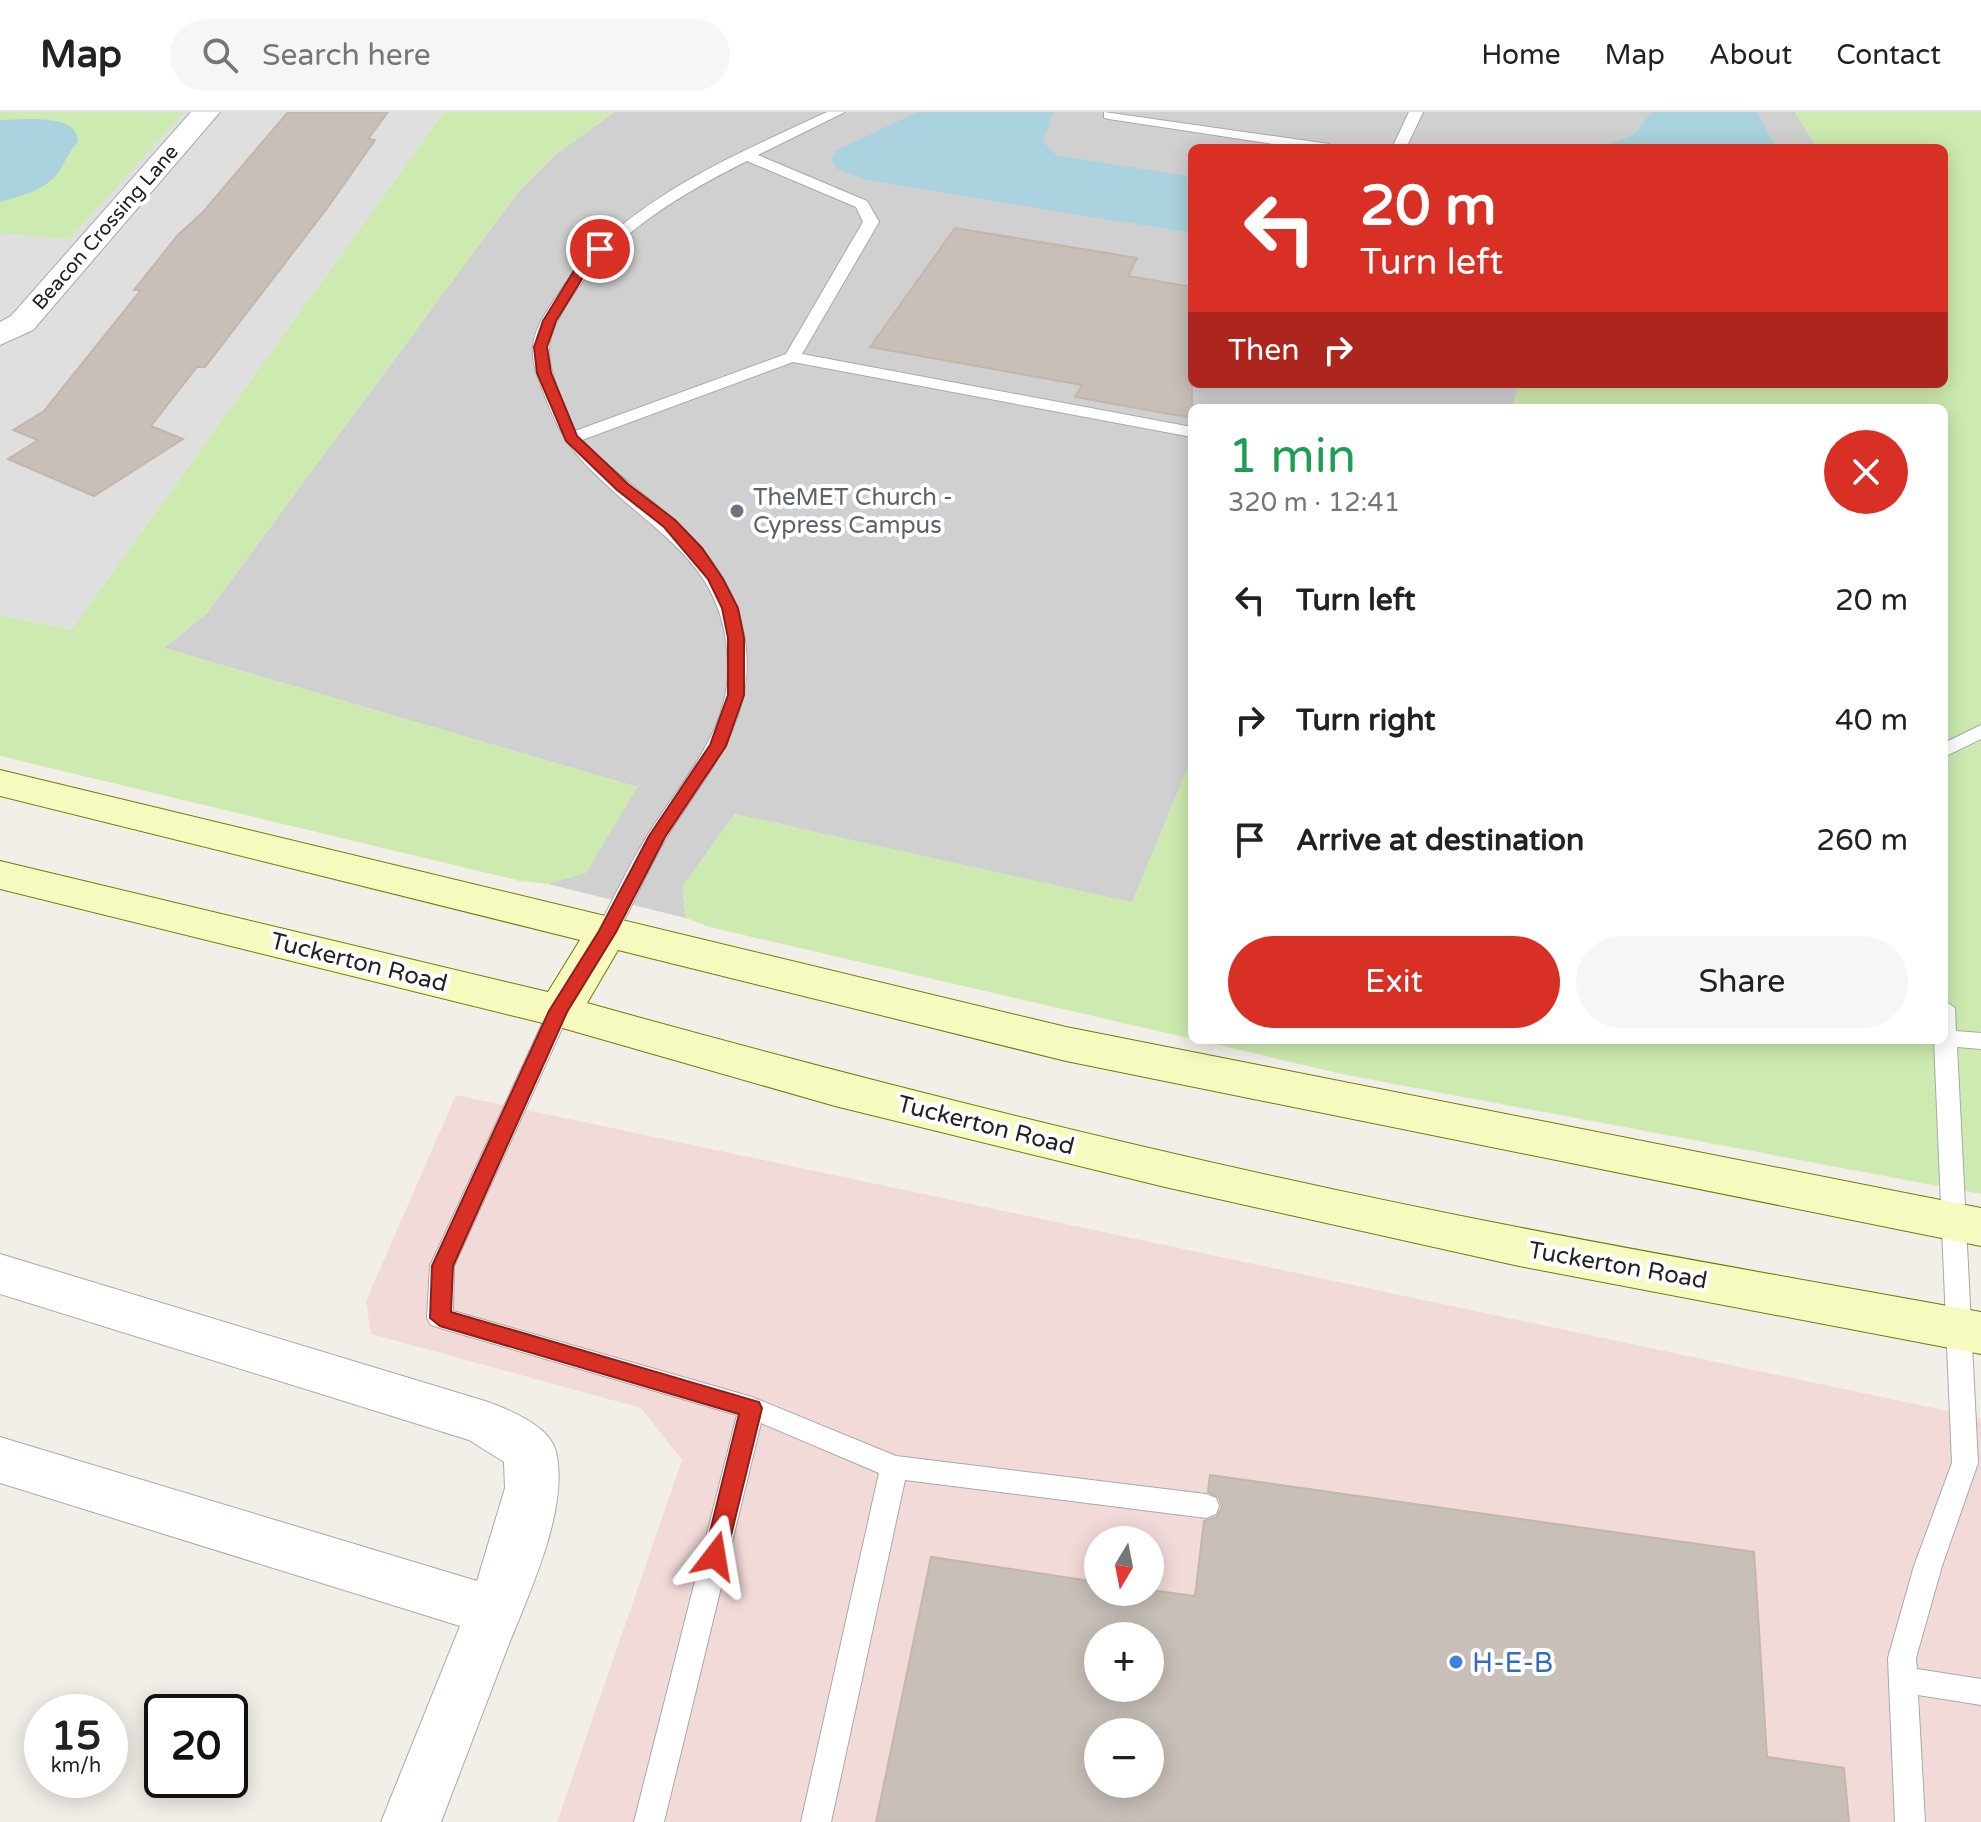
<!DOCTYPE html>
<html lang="en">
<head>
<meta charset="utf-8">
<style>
	:root { --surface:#fff; --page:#f6f6f6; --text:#222; --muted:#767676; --line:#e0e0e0; --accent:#d93025 }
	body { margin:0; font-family:"Varela Round",sans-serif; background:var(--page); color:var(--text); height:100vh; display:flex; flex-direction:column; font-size:30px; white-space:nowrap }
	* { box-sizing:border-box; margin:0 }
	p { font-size:26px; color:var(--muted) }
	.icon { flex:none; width:44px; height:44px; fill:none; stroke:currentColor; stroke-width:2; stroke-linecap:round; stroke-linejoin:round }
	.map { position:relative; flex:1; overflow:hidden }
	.drawer { position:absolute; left:1188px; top:292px; width:760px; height:640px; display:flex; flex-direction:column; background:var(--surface); border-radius:12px; box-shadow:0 4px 20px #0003 }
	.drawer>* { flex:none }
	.hud { position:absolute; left:1188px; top:32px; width:760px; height:244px; border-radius:12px; box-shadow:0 4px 20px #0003; background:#d93025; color:#fff; overflow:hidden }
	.needle { width:52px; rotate:190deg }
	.tools { position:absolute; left:1084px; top:1414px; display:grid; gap:16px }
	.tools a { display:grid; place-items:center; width:80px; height:80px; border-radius:50%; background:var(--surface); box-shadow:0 4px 20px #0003; font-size:40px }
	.speed { position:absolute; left:24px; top:1582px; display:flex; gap:16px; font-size:40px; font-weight:700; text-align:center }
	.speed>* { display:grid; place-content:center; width:104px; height:104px; border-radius:50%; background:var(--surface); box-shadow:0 4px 20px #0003; line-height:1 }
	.speed small { font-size:20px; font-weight:400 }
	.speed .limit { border:4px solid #111; border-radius:12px; background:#fff; color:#111 }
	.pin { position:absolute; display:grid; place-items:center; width:68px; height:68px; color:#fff; margin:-34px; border:4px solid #fff; border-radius:50%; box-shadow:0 2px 8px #0007 }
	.me { position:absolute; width:88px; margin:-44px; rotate:14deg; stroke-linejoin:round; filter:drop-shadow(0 0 6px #0008) }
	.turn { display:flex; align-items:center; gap:28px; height:168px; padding:0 40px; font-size:36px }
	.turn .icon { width:104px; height:104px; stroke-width:2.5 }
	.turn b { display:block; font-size:56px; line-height:68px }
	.then { display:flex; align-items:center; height:76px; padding:0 40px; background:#0003; gap:16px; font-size:30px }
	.round { display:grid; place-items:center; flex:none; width:84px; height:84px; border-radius:42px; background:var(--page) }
	.overview { display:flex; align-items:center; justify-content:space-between; height:136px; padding:0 40px }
	h1 { font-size:48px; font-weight:600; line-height:60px; color:#1e9e55 }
	.action { display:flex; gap:16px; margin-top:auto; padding:16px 40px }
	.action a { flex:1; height:92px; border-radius:48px; background:var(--accent); color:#fff; font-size:32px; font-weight:600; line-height:92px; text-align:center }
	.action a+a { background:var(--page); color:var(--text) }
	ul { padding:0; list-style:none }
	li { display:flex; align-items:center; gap:24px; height:120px; padding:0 40px }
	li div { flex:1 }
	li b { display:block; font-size:30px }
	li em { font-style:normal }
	header { display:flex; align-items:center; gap:48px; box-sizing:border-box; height:112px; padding:0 40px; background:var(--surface); border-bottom:2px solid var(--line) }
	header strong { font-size:38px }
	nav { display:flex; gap:44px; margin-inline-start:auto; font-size:28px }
	.search { width:560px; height:72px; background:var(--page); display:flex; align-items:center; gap:20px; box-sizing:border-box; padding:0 28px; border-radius:44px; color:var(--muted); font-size:30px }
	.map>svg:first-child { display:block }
</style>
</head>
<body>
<header>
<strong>Map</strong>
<div class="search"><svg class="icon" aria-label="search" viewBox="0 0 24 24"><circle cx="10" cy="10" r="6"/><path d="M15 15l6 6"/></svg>Search here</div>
<nav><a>Home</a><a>Map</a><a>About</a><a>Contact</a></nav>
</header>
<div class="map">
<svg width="1981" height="1710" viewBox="0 0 1981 1710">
	<rect width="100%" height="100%" fill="#f2efe9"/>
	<path fill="#e0dfdf" d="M0,0H444L71,518L0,503Z"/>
	<path fill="#f2dad9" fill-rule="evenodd" d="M456,983L1981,1306V1710H557L682,1348L641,1296L371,1222L366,1189ZM1098,1428H1150V1480H1098ZM1098,1524H1150V1576H1098ZM1098,1620H1150V1672H1098Z"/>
	<path fill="#d0d0d0" d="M614,0H1795L1817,36H1192V272H1519L1512,296H1192V646L1132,791L735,702L682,775L686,806L548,772L586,760L637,675L164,536L206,502L518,80L556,42Z"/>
	<path fill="#cdebb0" d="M0,0H184L69,127L0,121Z
		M444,0H614L556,42L518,80L206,502L164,536L637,675L586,761L548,772L520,769L0,644V503L71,518Z
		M1795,0H1981V1082L1346,963L1197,928H1944V296H1512L1519,272H1944V36H1817Z
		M1192,646V927L709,815L686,806L682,775L735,702L1132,790Z"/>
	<path fill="#aad3df" d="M917,0H1053L1043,30L1056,43L1192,65V121L866,68L837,57L832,48L835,39Z
		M1652,0H1757L1776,36H1602L1634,22Z
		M0,8C23,8 78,0 78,30C68,40 65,51 57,62C46,78 18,85 0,90Z"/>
	<path fill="#c7bfb8" stroke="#c4b6ab" stroke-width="2" fill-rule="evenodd" d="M288,0H388L368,27L375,28L328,95L205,255H197L151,314L183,327L94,384L8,347L38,328L13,318L44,299L141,178H134L177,124L203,100Z
		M955,116L1137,146L1128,164L1192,175V306L1075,285L1082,273L870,235Z
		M1210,1363L1754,1440L1767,1645L1844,1656L1849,1710H876L931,1445L1098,1470V1480L1150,1478L1195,1484L1204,1409L1217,1405L1222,1395L1219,1385L1208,1380ZM1098,1524H1150V1576H1098ZM1098,1620H1150V1672H1098Z"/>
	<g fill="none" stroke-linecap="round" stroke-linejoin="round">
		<g stroke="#a9a9a9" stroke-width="2">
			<path id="lane" d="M827,0H845L758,43L867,89L879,110L802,242L1192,315V325L793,250L582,328C622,371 676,401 711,448C731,475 743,504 746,537C753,612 706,663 668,723C648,756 634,792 615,825L607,828L596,820C613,788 628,755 647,724C679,672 728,622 728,557C728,450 655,424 590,357C568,335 557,315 546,287C540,270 531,252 533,234C535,216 546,200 556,185C619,90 727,47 827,0ZM747,49L856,95L863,110L786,242L575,319C565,295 549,264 549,237C550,219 561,202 570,187C613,122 679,83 747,49Z
				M1104,0L1329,32L1336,36H1300L1109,7L1104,6Z
				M1409,0H1423L1406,36H1392Z
				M1981,613V627L1944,645V631Z
				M1944,888L1955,896L1956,919L1981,921V937L1957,935L1978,1351L1942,1454L1916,1546L1917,1557L1981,1567V1593L1918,1583L1925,1710H1895L1888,1546L1914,1454L1952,1351L1934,928H1944Z
				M559,891L570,899L454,1154L453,1199L752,1285L896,1344L1206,1382L1216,1386L1219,1394L1216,1402L1206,1406L905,1368L831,1710H801L879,1361L761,1311L664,1710H634L737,1303L440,1216L431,1213L427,1206L430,1154L548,899Z"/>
		</g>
		<g stroke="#a9a9a9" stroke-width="2">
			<path id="street" d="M191,0H220L33,218L0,233V210L11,204Z
				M0,1142L485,1289C508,1297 551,1314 556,1340C570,1400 525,1489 504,1545C483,1600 462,1655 441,1710H381L460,1514L0,1371V1325L477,1469L505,1376L504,1350L469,1328L0,1182Z"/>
		</g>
		<g stroke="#707d05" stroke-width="2">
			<path id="secondary" d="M0,658L1066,915L1981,1096V1134L1066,949L618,838L587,891C895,977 1207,1055 1522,1116C1675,1146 1828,1172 1981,1200V1242L1519,1154L1165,1075L835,994L559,915L0,777V749L548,880L580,828L0,684Z"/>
		</g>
		<use href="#lane" fill="#fff" fill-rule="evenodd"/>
		<use href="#street" fill="#fff" fill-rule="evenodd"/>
		<use href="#secondary" fill="#f7fabf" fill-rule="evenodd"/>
	</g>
	<path fill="#d93025" stroke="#8d1f18" stroke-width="2" d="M596,134L607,137L585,162L556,209L547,235L551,261L577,324L628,372L675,408L702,436L723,467L738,496L744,526V583L726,634L665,725L616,820L567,900L453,1154L451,1200L759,1290L762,1296L726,1444L723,1451L715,1454L707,1451L704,1444L739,1302L440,1214L430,1206L432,1154L549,899L599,819L649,724L710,633L728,583V526L722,496L708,467L664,415L617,378L566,329L537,261L534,235L543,209L575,157Z"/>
	<circle fill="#6b7280" stroke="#fff" stroke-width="3" cx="737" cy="399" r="8"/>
	<circle fill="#3f7fe0" stroke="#fff" stroke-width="3" cx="1456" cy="1550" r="8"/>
	<g text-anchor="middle" stroke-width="8" stroke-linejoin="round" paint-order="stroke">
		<g font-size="20" fill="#222" stroke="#fff">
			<text transform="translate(105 115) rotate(-49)" y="7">Beacon Crossing Lane</text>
		</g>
		<g font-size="24" fill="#5b616d" stroke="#fff" text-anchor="start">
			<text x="753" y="393">TheMET Church -<tspan x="753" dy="28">Cypress Campus</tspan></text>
		</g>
		<g font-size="24" fill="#222" stroke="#fff">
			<text transform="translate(359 850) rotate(14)" y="8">Tuckerton Road</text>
			<text transform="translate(986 1013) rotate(14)" y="8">Tuckerton Road</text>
			<text transform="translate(1618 1153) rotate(10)" y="8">Tuckerton Road</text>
		</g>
		<g font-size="28" fill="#366cbe" stroke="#fff" text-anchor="start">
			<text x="1472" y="1560">H-E-B</text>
		</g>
	</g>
</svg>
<div class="tools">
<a><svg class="needle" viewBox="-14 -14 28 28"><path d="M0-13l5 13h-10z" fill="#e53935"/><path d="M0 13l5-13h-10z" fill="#767676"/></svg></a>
<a>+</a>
<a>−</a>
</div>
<div class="speed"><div>15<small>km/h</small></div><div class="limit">20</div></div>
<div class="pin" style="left:600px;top:137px;background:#d93025"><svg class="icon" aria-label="arrive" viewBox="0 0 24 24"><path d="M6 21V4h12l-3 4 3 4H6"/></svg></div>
<svg class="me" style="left:715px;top:1444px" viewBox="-20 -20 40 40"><path d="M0-17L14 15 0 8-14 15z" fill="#d93025" stroke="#fff" stroke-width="4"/></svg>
<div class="hud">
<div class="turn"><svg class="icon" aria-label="left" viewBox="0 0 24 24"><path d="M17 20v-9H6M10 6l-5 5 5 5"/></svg><div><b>20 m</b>Turn left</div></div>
<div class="then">Then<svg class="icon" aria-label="right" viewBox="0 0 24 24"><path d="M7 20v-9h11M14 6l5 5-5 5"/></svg></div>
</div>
<section class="drawer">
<div class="overview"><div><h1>1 min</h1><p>320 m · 12:41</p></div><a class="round" style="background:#d93025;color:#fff"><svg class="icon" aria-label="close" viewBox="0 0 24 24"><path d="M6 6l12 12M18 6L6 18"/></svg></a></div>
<ul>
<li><svg class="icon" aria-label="left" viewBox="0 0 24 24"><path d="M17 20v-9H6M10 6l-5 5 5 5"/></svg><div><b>Turn left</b></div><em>20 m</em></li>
<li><svg class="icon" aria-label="right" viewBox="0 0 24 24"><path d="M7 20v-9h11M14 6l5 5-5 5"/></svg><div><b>Turn right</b></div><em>40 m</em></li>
<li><svg class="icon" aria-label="arrive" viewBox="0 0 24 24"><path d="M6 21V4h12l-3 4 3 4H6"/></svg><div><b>Arrive at destination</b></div><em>260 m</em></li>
</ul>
<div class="action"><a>Exit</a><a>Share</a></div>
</section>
</div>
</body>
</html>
